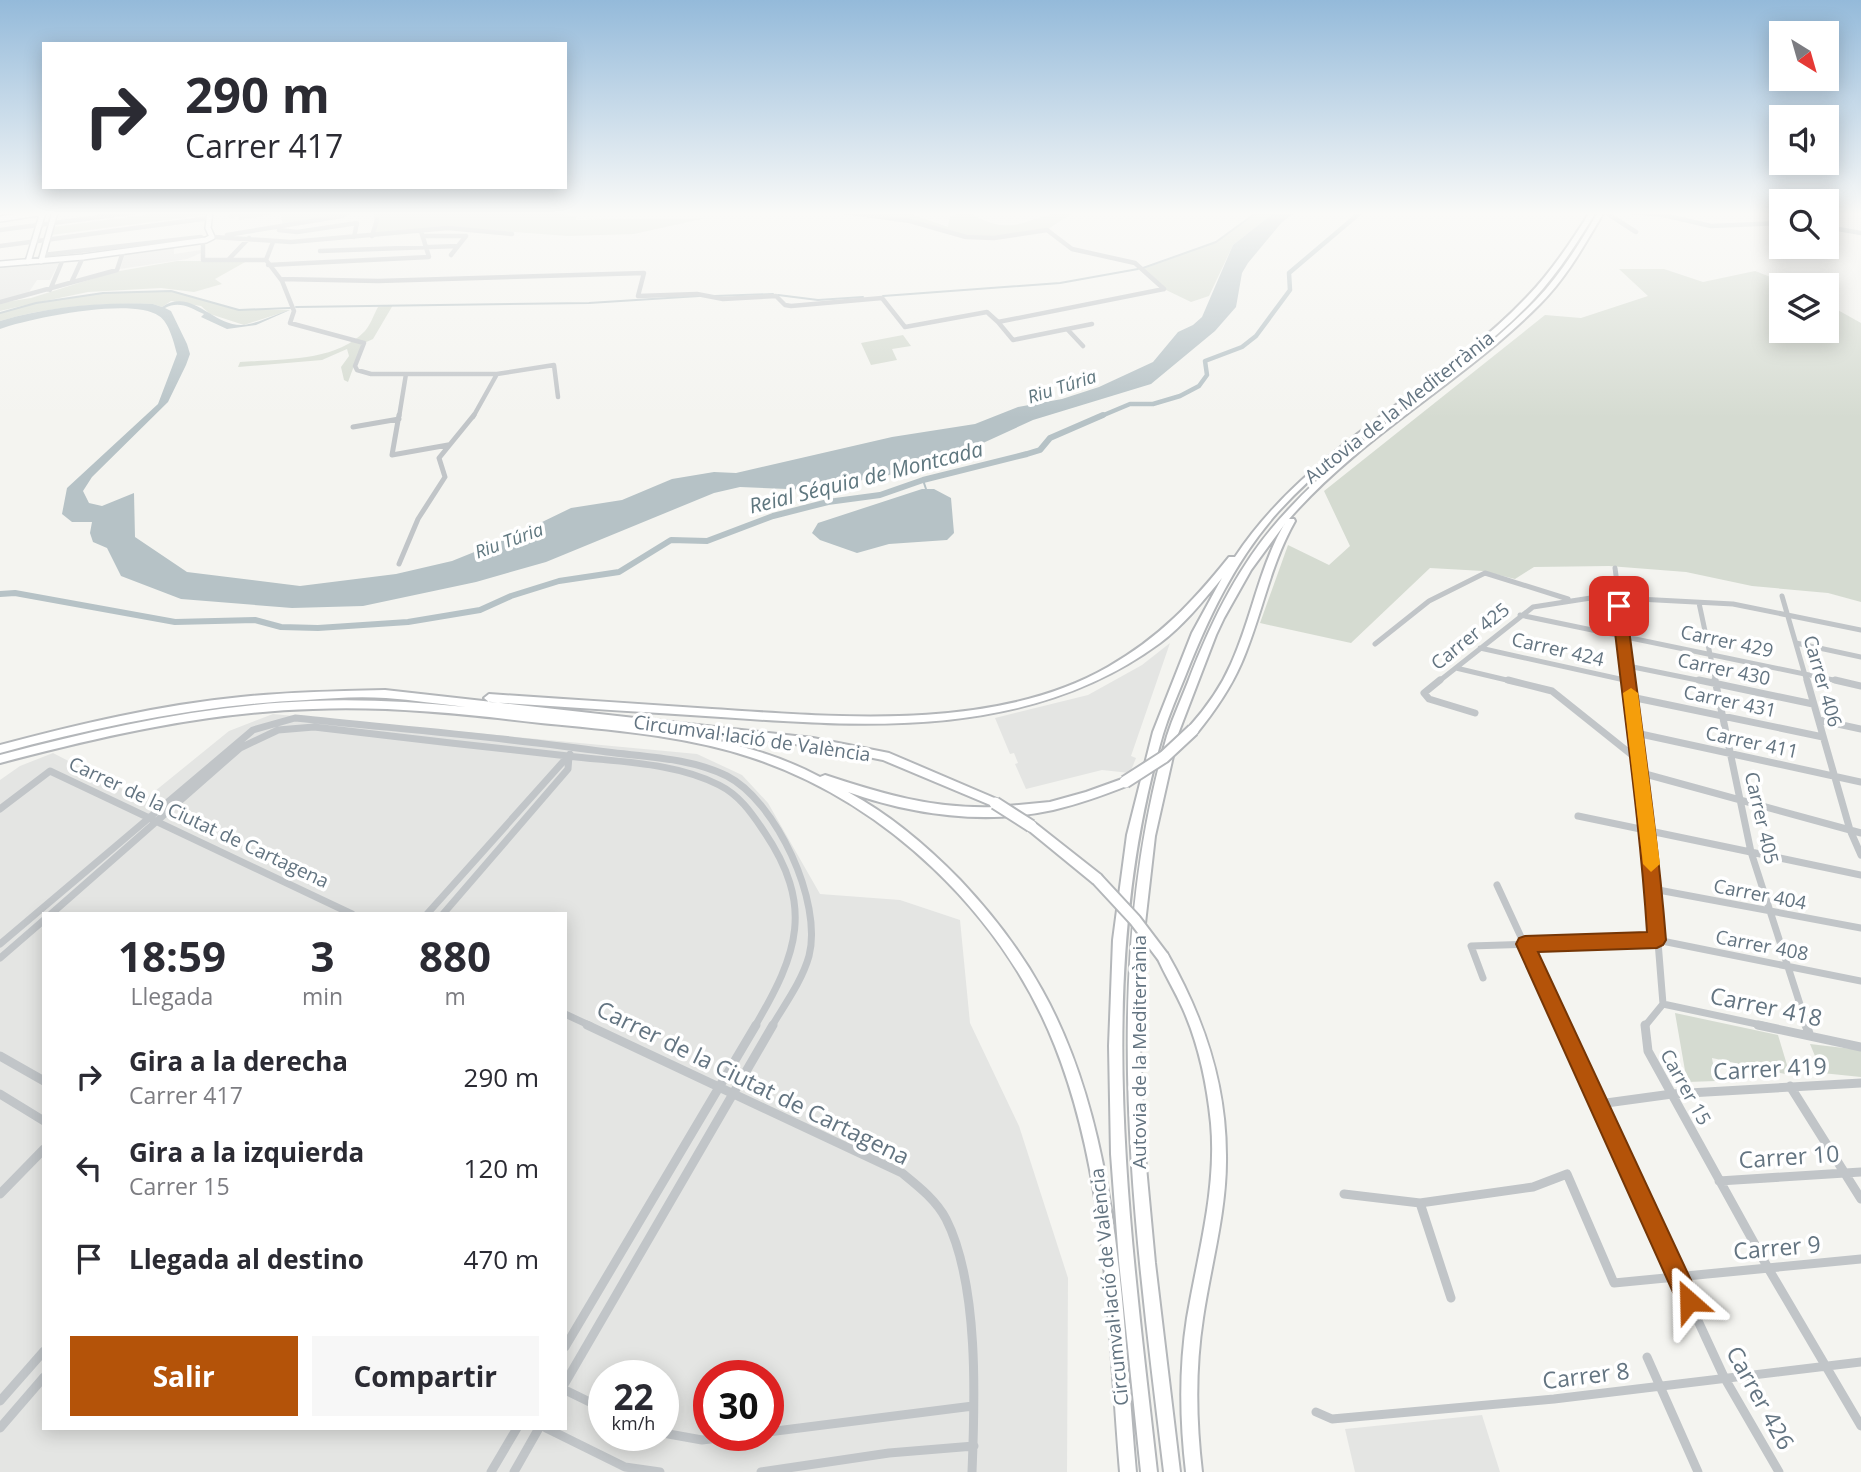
<!DOCTYPE html>
<html lang="es">
<head>
<meta charset="utf-8">
<style>
	:root { --surface:#fff; --page:#f7f7f7; --text:#2b2b33; --muted:#7c7c81; --accent:#b45309 }
	body { margin:0; font-family:"Open Sans",sans-serif; background:var(--page); color:var(--text); height:100vh; display:flex; flex-direction:column; font-size:26px; white-space:nowrap }
	* { box-sizing:border-box; margin:0 }
	p { font-size:23px; color:var(--muted) }
	.icon { flex:none; width:38px; height:38px; fill:none; stroke:currentColor; stroke-width:2; stroke-linecap:round; stroke-linejoin:round }
	.map { position:relative; flex:1; overflow:hidden }
	.side { position:absolute; left:42px; top:912px; width:525px; height:518px; display:flex; flex-direction:column; background:var(--surface); border-radius:0px; box-shadow:0 4px 18px #0003 }
	.side>* { flex:none }
	.hud { position:absolute; left:42px; top:42px; width:525px; height:147px; border-radius:0px; box-shadow:0 4px 18px #0003; background:#fff; color:var(--text); overflow:hidden }
	.needle { width:46px; rotate:143deg }
	.buttons { position:absolute; left:1769px; top:21px; display:grid; gap:14px }
	.buttons a { display:grid; place-items:center; width:70px; height:70px; border-radius:0px; background:var(--surface); box-shadow:0 4px 18px #0003; font-size:35px }
	.speed { position:absolute; left:588px; top:1360px; display:flex; gap:14px; font-size:35px; font-weight:700; text-align:center }
	.speed>* { display:grid; place-content:center; width:91px; height:91px; border-radius:50%; background:var(--surface); box-shadow:0 4px 18px #0003; line-height:1 }
	.speed small { font-size:18px; font-weight:400 }
	.speed .limit { border:10px solid #d22; background:#fff; color:#111 }
	.pin { position:absolute; display:grid; place-items:center; width:60px; height:60px; color:#fff; margin:-30px; border-radius:14px; box-shadow:0 4px 10px #0006 }
	.me { position:absolute; width:77px; margin:-38px; rotate:335deg; stroke-linejoin:round; filter:drop-shadow(0 0 5px #0008) }
	.turn { display:flex; align-items:center; gap:24px; height:147px; padding:0 28px; font-size:32px }
	.turn .icon { width:91px; height:91px; stroke-width:2.5 }
	.turn b { display:block; font-size:49px; line-height:60px }
	.eta { display:flex; justify-content:space-evenly; align-items:center; height:119px; text-align:center }
	.eta b { font-size:42px; font-weight:700; line-height:49px }
	.action { display:flex; gap:14px; margin-top:auto; padding:14px 28px }
	.action a { flex:1; height:80px; border-radius:0px; background:var(--accent); color:#fff; font-size:28px; font-weight:700; line-height:80px; text-align:center }
	.action a+a { background:var(--page); color:var(--text) }
	ul { padding:0; list-style:none }
	li { display:flex; align-items:center; gap:21px; height:91px; padding:0 28px }
	li div { flex:1 }
	li b { display:block; font-size:26px }
	li em { font-style:normal }
	.map>svg:first-child { display:block }
</style>
</head>
<body>
<div class="map">
<svg width="1861" height="1472" viewBox="0 0 1861 1472">
	<rect width="100%" height="100%" fill="#f4f4f0"/>
	<path fill="#e4e5e3" fill-rule="evenodd" d="M174,248V254L201,250V253L187,259L120,269L125,254Z
		M60,261L50,280H37L25,298L0,301V266Z
		M1170,643L1131,756L1136,758L1130,773L1102,770L1026,789L1015,764L1018,763L1014,753L1010,754L995,718L1088,695L1142,665Z
		M273,714L697,754L742,775L768,803L820,894L900,900L960,920L970,1023L1019,1126L1068,1278L1067,1472H0V780L20,766L53,753L144,800L229,731ZM44,914H565V1428H44ZM604,1376H663V1435H604ZM709,1376H768V1435H709Z
		M1482,1415L1500,1472H1355L1345,1429Z"/>
	<path fill="#d5dbd1" d="M166,212H205V215L51,235L53,227Z
		M221,212H348L340,213L342,216L283,225L280,213L239,220L238,217L229,218V213Z
		M359,212H548L576,216V220L706,218L634,234L568,236L462,228L375,234L378,220H374L373,212Z
		M847,212L911,214L948,227L950,216L968,212C1018,242 1026,212 1074,212L1048,229L1008,237H966L917,223Z
		M1257,212H1275L1233,245L1209,296L1191,302L1164,289L1143,269L1216,242Z
		M177,261H247L215,279L222,284L194,292L161,288L88,292L35,303L103,293L171,291L239,310H290L244,325L210,314L201,306L171,301L162,307L153,304C100,303 52,306 0,321V313L30,304L0,311V303L31,298L114,272Z
		M1619,269H1664L1703,282L1755,271L1792,285H1782V331H1827V304L1861,323V602L1828,593L1752,586L1686,572L1609,566L1534,567L1515,579L1483,571L1430,568L1351,643L1260,623L1288,545L1329,565L1350,546L1324,491L1545,315L1581,318L1648,296Z
		M393,305L373,339L362,344L348,382L344,380L341,367L349,356L347,349L322,360L238,367L240,362C280,359 336,362 365,331C371,324 374,314 378,307Z
		M903,335L911,346L892,349L897,360L871,365L861,343Z
		M1675,1013L1778,1035L1790,1075L1712,1058L1716,1081L1687,1082Z
		M1810,1044L1861,1050V1077L1822,1073Z"/>
	<path fill="#b6c2c6" d="M1275,212H1296L1282,222L1248,263L1242,273L1236,307L1215,331L1151,384L1033,420L983,443L974,454L955,462L812,490L740,487L714,493L546,562L476,582L363,606L292,608L181,599L121,576L107,548L93,542L90,533L92,522H72L62,514L67,488L158,404L177,354C174,343 169,322 159,316C132,297 31,318 0,329V321C51,306 100,302 153,304L162,307C192,287 212,326 242,325C258,324 275,314 290,310L256,325L227,329L201,317L204,314C191,308 179,300 165,308L171,311L187,344L190,354L186,365L168,402L92,477L83,491L89,503L102,506L134,493L135,537L187,572L300,586L396,574L452,561L509,538L571,508L622,500L672,479L714,472L736,473L892,437L975,424L1018,407L1062,399L1099,387L1153,362L1178,332L1193,325L1202,317L1233,245Z
		M922,489H934L951,498L954,533L947,540L889,544L857,553L820,540L812,533L818,523Z"/>
	<g fill="none" stroke-linecap="round" stroke-linejoin="round">
		<path stroke="#b6c2c6" stroke-width="2" d="M1143,268L1216,242L1257,212
			M778,295L818,300L863,297
			M715,296L773,294
			M883,296L1060,283L1138,269
			M296,307L589,303L699,296
			M0,313L36,303L103,293L171,291L239,310L290,308
			M923,480L926,489"/>
		<path stroke="#b6c2c6" stroke-width="4.5" d="M1631,212L1663,215L1711,226L1782,223
			M1827,227L1861,233
			M1099,417L1130,404H1153L1180,396L1199,386L1207,375L1205,361L1242,347L1256,336L1290,290L1289,273L1361,212"/>
		<path stroke="#b6c2c6" stroke-width="6" d="M0,594L15,593L175,622L255,620L281,627L318,628L408,622L480,610L511,596L559,581L619,572L671,540L707,541L773,516L828,502L880,495L923,480L1027,454L1040,450L1050,438L1103,415"/>
		<g stroke="#b1b7bb" stroke-width="8">
			<path id="secondary" d="M0,219L44,212
				M41,261L55,212
				M28,262L43,212
				M0,264L83,257L206,240L212,237L208,228L210,212"/>
		</g>
		<g stroke="#b4b7ba" stroke-width="4">
			<path id="highway" d="M1590,212H1596C1577,243 1558,273 1533,300C1457,381 1353,429 1278,512C1236,559 1209,616 1186,674C1178,694 1169,714 1163,734C1092,975 1130,1228 1157,1472H1141L1119,1261L1111,1154L1109,1046L1113,940L1127,835L1153,732L1192,633L1222,578C1203,601 1184,625 1160,643C1031,738 872,728 721,717C644,712 566,707 489,702L484,698L489,694C563,699 638,704 712,709C837,717 995,732 1108,667C1160,637 1192,603 1229,557H1235C1309,445 1437,392 1527,297C1552,271 1571,242 1590,212Z
				M1598,212H1604C1585,244 1567,277 1540,304C1463,382 1362,435 1289,519H1294L1295,521C1269,567 1262,616 1241,664C1230,689 1214,712 1197,733H1189L1188,730L1189,727C1206,708 1221,687 1231,664C1252,618 1259,567 1285,523L1284,525L1251,570L1224,618L1216,635L1178,734L1155,836L1143,941L1140,1048L1145,1156L1155,1263L1180,1472H1164C1135,1229 1098,976 1167,736C1173,717 1181,700 1188,682C1212,619 1242,558 1289,509C1363,429 1461,378 1536,300C1561,274 1580,243 1598,212Z
				M385,690L813,738L889,753L999,800L1001,803L999,806L996,807L1050,802L1086,792L1125,778L1129,779L1130,782L1129,785C1104,795 1079,804 1053,810C985,825 912,815 848,792C889,814 927,846 960,880C992,914 1020,950 1042,990C1121,1131 1122,1316 1136,1472H1120C1108,1330 1108,1180 1055,1046C1003,914 885,801 750,757C683,735 611,730 541,723C465,714 389,706 313,709C207,712 102,736 0,763V755C102,728 205,705 311,701C363,699 414,702 466,707C439,704 413,700 386,698C359,696 332,698 306,700C202,705 100,726 0,753V745C79,724 159,705 241,697C289,692 337,691 385,690ZM650,728L813,746L883,760L995,807C933,809 882,794 825,775L820,777C768,749 708,737 650,728Z
				M1031,821L1035,823L1101,875L1103,879L1101,883L1097,884L1093,883L1027,829L1025,826L1027,823Z
				M1163,951L1167,953C1203,1016 1226,1082 1226,1155C1227,1210 1211,1264 1203,1318C1195,1369 1196,1421 1202,1472H1186C1180,1421 1179,1369 1187,1318C1198,1253 1217,1189 1211,1123C1207,1084 1199,1045 1183,1009C1175,991 1165,975 1157,957L1159,953Z"/>
		</g>
		<path stroke="#c1c5c8" stroke-width="4.5" d="M844,212L910,221L966,237L994,238L1047,230L1072,249L1135,263L1164,289
			M1612,212L1608,214L1636,232
			M0,230L137,212
			M279,230L297,232L357,223L354,237
			M227,235L342,216L349,212
			M372,236L377,220
			M423,236H466
			M214,237L291,242L448,228L512,234
			M203,240V260H266
			M0,246L210,218
			M320,251L458,246
			M43,255L201,237
			M451,255L466,236
			M229,259L249,238
			M266,260L282,281L294,311L290,323L364,343L355,366L357,370L371,374H497L473,417
			M266,260L273,242
			M268,265L429,257L421,231
			M281,279L378,281L644,273L638,296L697,294L723,299L776,296L785,305L791,306L882,298L905,327L987,312L998,322L1164,289
			M72,281L83,257
			M50,290L63,259
			M0,302L117,270L123,252
			M998,322L1013,340L1092,324
			M1068,330L1083,346
			M497,374L554,365L558,397
			M399,417L406,374"/>
		<path stroke="#c1c5c8" stroke-width="5" d="M399,415L392,455L448,445
			M353,427L399,419
			M399,564L418,519L445,477L439,458L474,415
			M1782,596L1807,682
			M1699,603L1716,682
			M1520,615L1843,682
			M1796,643L1861,657
			M1375,644L1429,601L1485,573L1568,599
			M1480,648L1629,681
			M1628,666L1707,682
			M1456,668L1515,682
			M1438,682L1533,607L1610,595L1619,598L1615,568
			M1628,682L1619,598L1733,604L1861,630"/>
		<path stroke="#c1c5c8" stroke-width="7" d="M1440,680L1424,693L1429,699L1475,713
			M1508,680L1552,691L1637,759
			M1628,680L1638,772L1649,830L1663,1004L1645,1026
			M1699,680L1813,704
			M1715,680L1751,852L1807,1026
			M1807,680L1850,830L1861,855
			M1835,680L1861,686
			M1631,697L1823,737
			M1819,720L1861,729
			M1636,733L1861,782
			M1638,772L1861,833
			M0,809L50,771L352,914
			M1578,816L1861,875
			M1497,885L1562,1026
			M1653,889L1861,928
			M51,914L240,748L278,730L314,727C399,737 483,747 568,756C617,762 674,762 719,785C739,795 751,812 763,830C815,906 798,953 755,1026
			M427,914L570,754
			M443,914L568,769L569,756
			M0,944L253,730L295,718C399,729 504,737 607,752C647,757 691,758 727,776C776,801 823,902 809,956C802,981 785,1004 772,1026
			M0,958L44,920
			M1483,978L1471,946L1657,940L1861,981
			M1663,1004L1766,1026
			M565,1014L591,1026"/>
		<path stroke="#c1c5c8" stroke-width="9" d="M587,1025L902,1173C918,1186 936,1200 946,1219C979,1284 975,1400 972,1472
			M1561,1025L1724,1377L1779,1472
			M1645,1025L1648,1051L1768,1268L1861,1426
			M1758,1025L1861,1047
			M1806,1025L1810,1036
			M0,1056L44,1081
			M1790,1086L1861,1199
			M0,1094L44,1121
			M1599,1104L1672,1094L1861,1083
			M1719,1181L1861,1172
			M0,1194L44,1149
			M1344,1194L1420,1203L1533,1187L1567,1174L1614,1283L1861,1259
			M1420,1203L1451,1298
			M565,1347L756,1025
			M1647,1357L1698,1472
			M565,1383L773,1025
			M565,1390L604,1409
			M0,1401L44,1351
			M1316,1412L1332,1419L1554,1399L1861,1362
			M0,1428L44,1377
			M546,1428L625,1467L660,1472
			M768,1432L973,1406
			M663,1433L702,1440L744,1435
			M491,1472L517,1428
			M514,1472L539,1428
			M761,1472L889,1453L974,1446"/>
		<use href="#secondary" stroke="#fff" stroke-width="5"/>
		<use href="#highway" fill="#fff" fill-rule="evenodd"/>
		<g stroke="#b4b7ba" stroke-width="15" stroke-linecap="butt">
			<path id="highway-bridge" d="M1125,782L1164,757L1193,730
				M995,803L1031,826
				M1097,879L1135,920L1163,957"/>
		</g>
		<use href="#highway-bridge" stroke="#fff" stroke-width="11"/>
	</g>
	<linearGradient id="sky" x2="0" y2="1"><stop stop-color="#94bada"/><stop offset="0.51" stop-color="#fafaf8"/><stop offset="1" stop-color="#fafaf8" stop-opacity="0"/></linearGradient>
	<rect width="1861" height="418" fill="url(#sky)"/>
	<path fill="#b45309" stroke="#753606" stroke-width="2" d="M1619,601L1626,606C1640,717 1657,828 1666,940L1663,945L1657,948L1538,952L1697,1293L1701,1301L1697,1310L1689,1313L1681,1310L1516,944L1519,938L1525,936L1647,932C1640,823 1624,714 1612,606Z"/>
	<path fill="#f59e0b" d="M1631,688L1638,693L1660,864L1651,872L1643,864L1623,693Z"/>
	<g text-anchor="middle" stroke-width="7" stroke-linejoin="round" paint-order="stroke">
		<g font-size="18" font-style="italic" fill="#5f777f" stroke="#fff">
			<text transform="translate(1062 387) rotate(-18)" y="6">Riu Túria</text>
			<text transform="translate(509 541) rotate(-20)" y="6">Riu Túria</text>
		</g>
		<g font-size="19" fill="#637481" stroke="#fff">
			<text transform="translate(1399 407) rotate(-38)" y="7">Autovia de la Mediterrània</text>
			<text transform="translate(1470 636) rotate(-39)" y="7">Carrer 425</text>
			<text transform="translate(1727 641) rotate(12)" y="7">Carrer 429</text>
			<text transform="translate(1558 649) rotate(13)" y="7">Carrer 424</text>
			<text transform="translate(1724 669) rotate(12)" y="7">Carrer 430</text>
			<text transform="translate(1823 681) rotate(74)" y="7">Carrer 406</text>
			<text transform="translate(1730 701) rotate(12)" y="7">Carrer 431</text>
			<text transform="translate(752 738) rotate(8)" y="7">Circumval·lació de València</text>
			<text transform="translate(1752 742) rotate(12)" y="7">Carrer 411</text>
			<text transform="translate(1762 818) rotate(77)" y="7">Carrer 405</text>
			<text transform="translate(199 822) rotate(25)" y="7">Carrer de la Ciutat de Cartagena</text>
			<text transform="translate(1760 894) rotate(11)" y="7">Carrer 404</text>
			<text transform="translate(1762 945) rotate(11)" y="7">Carrer 408</text>
			<text transform="translate(1139 1052) rotate(-90)" y="7">Autovia de la Mediterrània</text>
			<text transform="translate(1686 1087) rotate(61)" y="7">Carrer 15</text>
			<text transform="translate(1109 1287) rotate(-96)" y="7">Circumval·lació de València</text>
		</g>
		<g font-size="21" font-style="italic" fill="#5f777f" stroke="#fff">
			<text transform="translate(866 478) rotate(-14)" y="7">Reial Séquia de Montcada</text>
		</g>
		<g font-size="23" fill="#637481" stroke="#fff">
			<text transform="translate(1766 1007) rotate(12)" y="8">Carrer 418</text>
			<text transform="translate(1770 1069) rotate(-3)" y="8">Carrer 419</text>
			<text transform="translate(753 1083) rotate(26)" y="8">Carrer de la Ciutat de Cartagena</text>
			<text transform="translate(1789 1157) rotate(-4)" y="8">Carrer 10</text>
			<text transform="translate(1777 1248) rotate(-5)" y="8">Carrer 9</text>
			<text transform="translate(1586 1376) rotate(-7)" y="8">Carrer 8</text>
			<text transform="translate(1760 1398) rotate(61)" y="8">Carrer 426</text>
		</g>
	</g>
</svg>
<div class="buttons">
<a><svg class="needle" viewBox="-14 -14 28 28"><path d="M0-13l5 13h-10z" fill="#e53935"/><path d="M0 13l5-13h-10z" fill="#7c7c81"/></svg></a>
<a><svg class="icon" aria-label="sound" viewBox="0 0 24 24"><path d="M4 9h4l5-4v14l-5-4H4zM17 9q2 3 0 6"/></svg></a>
<a><svg class="icon" aria-label="search" viewBox="0 0 24 24"><circle cx="10" cy="10" r="6"/><path d="M15 15l6 6"/></svg></a>
<a><svg class="icon" aria-label="layers" viewBox="0 0 24 24"><path d="M12 4l9 5-9 5-9-5zM3 14l9 5 9-5"/></svg></a>
</div>
<div class="speed"><div>22<small>km/h</small></div><div class="limit">30</div></div>
<div class="pin" style="left:1619px;top:606px;background:#d93025"><svg class="icon" aria-label="arrive" viewBox="0 0 24 24"><path d="M6 21V4h12l-3 4 3 4H6"/></svg></div>
<svg class="me" style="left:1689px;top:1301px" viewBox="-20 -20 40 40"><path d="M0-17L14 15 0 8-14 15z" fill="#b45309" stroke="#fff" stroke-width="4"/></svg>
<div class="hud">
<div class="turn"><svg class="icon" aria-label="right" viewBox="0 0 24 24"><path d="M7 20v-9h11M14 6l5 5-5 5"/></svg><div><b>290 m</b>Carrer 417</div></div>
</div>
<section class="side">
<div class="eta">
<div><b>18:59</b><p>Llegada</p></div>
<div><b>3</b><p>min</p></div>
<div><b>880</b><p>m</p></div>
</div>
<ul>
<li><svg class="icon" aria-label="right" viewBox="0 0 24 24"><path d="M7 20v-9h11M14 6l5 5-5 5"/></svg><div><b>Gira a la derecha</b><p>Carrer 417</p></div><em>290 m</em></li>
<li><svg class="icon" aria-label="left" viewBox="0 0 24 24"><path d="M17 20v-9H6M10 6l-5 5 5 5"/></svg><div><b>Gira a la izquierda</b><p>Carrer 15</p></div><em>120 m</em></li>
<li><svg class="icon" aria-label="arrive" viewBox="0 0 24 24"><path d="M6 21V4h12l-3 4 3 4H6"/></svg><div><b>Llegada al destino</b></div><em>470 m</em></li>
</ul>
<div class="action"><a>Salir</a><a>Compartir</a></div>
</section>
</div>
</body>
</html>
